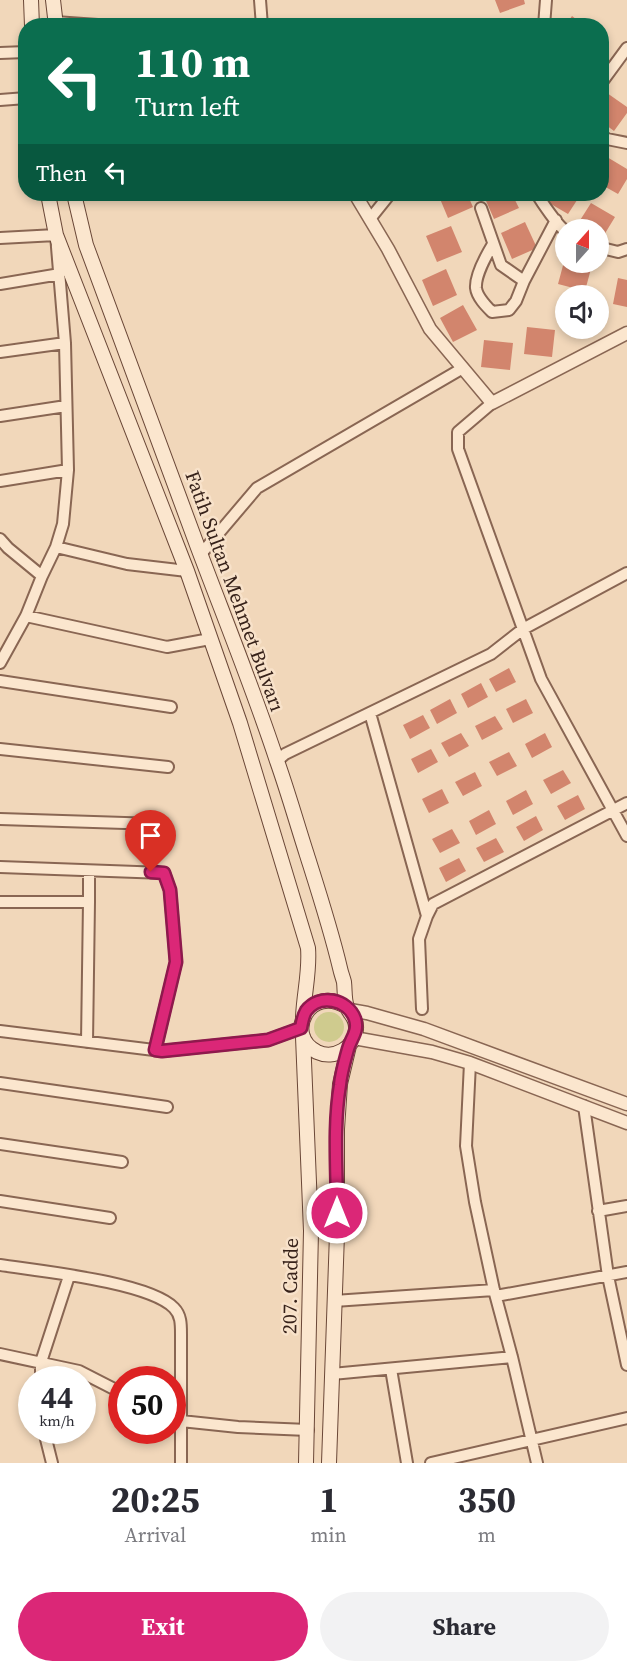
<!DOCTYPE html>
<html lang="en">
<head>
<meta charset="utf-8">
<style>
	:root { --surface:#fff; --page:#f2f2f3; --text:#2b2b33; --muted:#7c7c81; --accent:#db2777 }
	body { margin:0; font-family:"Source Serif 4",serif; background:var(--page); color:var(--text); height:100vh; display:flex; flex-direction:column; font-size:22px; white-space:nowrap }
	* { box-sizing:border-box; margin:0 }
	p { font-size:20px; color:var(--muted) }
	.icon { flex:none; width:33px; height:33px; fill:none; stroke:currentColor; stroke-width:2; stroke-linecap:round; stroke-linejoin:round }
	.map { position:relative; height:1463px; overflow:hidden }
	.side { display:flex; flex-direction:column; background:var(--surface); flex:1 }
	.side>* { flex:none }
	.banner { position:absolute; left:18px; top:18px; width:591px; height:183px; border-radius:24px; box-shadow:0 3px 9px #0003; background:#0b6e4f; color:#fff; overflow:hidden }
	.needle { width:39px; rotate:21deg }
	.tools { position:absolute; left:555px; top:219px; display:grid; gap:12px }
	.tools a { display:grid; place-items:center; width:54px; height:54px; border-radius:50%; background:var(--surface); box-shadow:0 3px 9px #0003; font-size:30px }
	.speed { position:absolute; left:18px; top:1366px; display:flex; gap:12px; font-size:30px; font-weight:700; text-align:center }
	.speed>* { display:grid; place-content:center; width:78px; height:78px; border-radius:50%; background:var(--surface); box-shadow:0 3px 9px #0003; line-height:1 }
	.speed small { font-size:15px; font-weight:400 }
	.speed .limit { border:9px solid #d22; background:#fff; color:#111 }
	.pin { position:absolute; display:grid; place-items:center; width:51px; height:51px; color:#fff; margin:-62px -26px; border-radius:50% 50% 50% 0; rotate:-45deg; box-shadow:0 0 6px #0007 }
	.pin .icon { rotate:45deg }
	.me { position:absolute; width:66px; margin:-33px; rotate:0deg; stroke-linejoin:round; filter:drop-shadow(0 0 4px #0008) }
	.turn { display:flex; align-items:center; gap:21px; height:126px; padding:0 18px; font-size:27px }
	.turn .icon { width:78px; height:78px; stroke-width:2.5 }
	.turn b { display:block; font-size:42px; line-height:51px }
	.then { display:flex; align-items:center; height:57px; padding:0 18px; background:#0003; gap:12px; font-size:22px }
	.eta { display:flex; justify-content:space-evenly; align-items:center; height:102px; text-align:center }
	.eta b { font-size:36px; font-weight:700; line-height:42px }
	.cta { display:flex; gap:12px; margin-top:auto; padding:12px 18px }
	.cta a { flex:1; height:69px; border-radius:36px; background:var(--accent); color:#fff; font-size:24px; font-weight:700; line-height:69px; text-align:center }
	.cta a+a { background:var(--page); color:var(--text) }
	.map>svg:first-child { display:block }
</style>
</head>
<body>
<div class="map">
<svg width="627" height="1463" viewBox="0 0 627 1463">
	<rect width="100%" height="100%" fill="#f1d7ba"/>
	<path fill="#cfcb8e" d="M314 1027a15 15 0 1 1 30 0a15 15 0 1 1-30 0Z"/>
	<path fill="#d2856d" d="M495,0H524L525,4L500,13Z
		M572,16L585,26H565Z
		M509,19L512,26H493Z
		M607,93L627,107V113L614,131L602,122V100Z
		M607,157L627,169V179L618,194L602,185V166Z
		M438,194H467L473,207L448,218Z
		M483,194H512L519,208L494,219Z
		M548,194H581L568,214L544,200Z
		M591,203L615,217L601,240L598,238V230H584L577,225Z
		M525,222L537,248L512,259L501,233Z
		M451,226L462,252L437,262L426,236Z
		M565,258L566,262H582L592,265L585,291L558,284Z
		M446,269L457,295L433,306L422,280Z
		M618,278L627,280V307L613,304Z
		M463,305L477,330L453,342L440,318Z
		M527,327L555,330L552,357L524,354Z
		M580,328H597L596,332L580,330Z
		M484,340L513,343L510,370L481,367Z
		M509,668L516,682L496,692L489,679Z
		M481,683L488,697L468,708L461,694Z
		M450,699L457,713L437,724L430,710Z
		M526,699L533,713L513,723L506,709Z
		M423,715L430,728L410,739L403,725Z
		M495,716L503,729L482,740L475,726Z
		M461,733L469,746L449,757L441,743Z
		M545,733L552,747L532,758L525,744Z
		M431,749L438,762L418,773L411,759Z
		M509,752L517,766L497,776L489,762Z
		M563,770L571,783L551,794L543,780Z
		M475,772L482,786L463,796L455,782Z
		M442,789L449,803L429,813L422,799Z
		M526,790L533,804L513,815L506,801Z
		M578,795L585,809L565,820L557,806Z
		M489,810L496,824L476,835L469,821Z
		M536,816L543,830L524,841L516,827Z
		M452,829L460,843L440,853L432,839Z
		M496,838L504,852L484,862L476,848Z
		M459,858L466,871L446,882L439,868Z"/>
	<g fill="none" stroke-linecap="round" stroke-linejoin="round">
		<g stroke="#896653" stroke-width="14">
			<path id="minor" d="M260,0L262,26
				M55,22L112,26
				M544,26L546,0
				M0,53L26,52
				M602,82L627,48
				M0,100L26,98
				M602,136L607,139L627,143
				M537,194C541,201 559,228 566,231
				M481,208L501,265L524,281L556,220
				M370,219L390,194
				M0,238L56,235L65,343L68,470L63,524L56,547L42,576L26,616L0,663
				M493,244C487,254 475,276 476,288C477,297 486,306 492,312L509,310L516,301L524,281
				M598,247L618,252L627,249
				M0,284L60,274
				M0,352L65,343
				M492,403L458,432V449L541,679L627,836
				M0,416L66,406
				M0,481L68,470
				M0,539L8,548L42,576
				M56,547L127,564L187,571
				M201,554L257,488L463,368
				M26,616L167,647L210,639
				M0,681L171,707
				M370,713L427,916
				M0,749L168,767
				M277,761L285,754L491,654L523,629L627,573
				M0,819L156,824
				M0,867L164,873L170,890L176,962L155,1050
				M0,902H89V871
				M422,1009L419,939L427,916L433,904L627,803
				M0,1031L162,1051L268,1040L301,1028
				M87,1042L89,902
				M470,1063L466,1146L475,1202L494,1290L512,1357L537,1463
				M0,1083L167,1107
				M584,1106L608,1276L627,1365
				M0,1144L122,1162
				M0,1201L110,1218
				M598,1211L627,1206
				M0,1265C39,1271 149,1282 174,1308C181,1315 181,1324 181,1334V1463
				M496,1296L627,1272
				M334,1301L494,1290
				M0,1354L79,1371L122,1393
				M391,1369L407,1463
				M332,1374L512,1357
				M41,1380V1362L69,1276
				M172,1417L181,1421L238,1427L308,1430
				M44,1431L52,1463
				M431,1463L627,1418"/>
		</g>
		<g stroke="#896653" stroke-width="15">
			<path id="tertiary" d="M355,194L388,249L430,329L492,403L627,333
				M350,1010L367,1013L424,1029L627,1104
				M354,1038L432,1052L470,1063L627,1123"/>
		</g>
		<g stroke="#6a4737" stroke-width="16">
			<path id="secondary" d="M31,0L32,26
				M53,0L56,26
				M48,194L56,235L187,571L240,723L308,948C310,971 304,993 303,1017
				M74,194L86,245C123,345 160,445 197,545C224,617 253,688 277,761C288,792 297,824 307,855C319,893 331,930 340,968C341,973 343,978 344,982C345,990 344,1000 347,1007C350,1015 357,1018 356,1029C355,1048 334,1060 317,1052C283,1035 310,983 347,1007
				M303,1037L311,1231L306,1463
				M329,1463L337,1234V1129L340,1084L349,1046"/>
		</g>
		<use href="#minor" stroke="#fbe6ce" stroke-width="10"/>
		<use href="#tertiary" stroke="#fbe6ce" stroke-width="12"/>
		<use href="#secondary" stroke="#fbe6ce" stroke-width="14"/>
	</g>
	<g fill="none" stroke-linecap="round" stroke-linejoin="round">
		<g stroke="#8e194d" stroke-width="15">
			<path id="route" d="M151,872L164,873L170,890L176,962L155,1050L162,1051L268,1040L301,1028C302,1022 303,1016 306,1011C319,993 348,999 355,1019C359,1031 351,1038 348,1049C345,1060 341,1073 340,1085C333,1126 337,1171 337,1213"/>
		</g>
		<use href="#route" stroke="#db2777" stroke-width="10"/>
	</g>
	<g text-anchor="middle" stroke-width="5" stroke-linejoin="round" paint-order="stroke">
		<g font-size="20" fill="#37221a" stroke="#f8e2ca">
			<text transform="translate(235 591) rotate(70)" y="7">Fatih Sultan Mehmet Bulvarı</text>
			<text transform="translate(290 1286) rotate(-89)" y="7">207. Cadde</text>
		</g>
	</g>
</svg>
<div class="tools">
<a><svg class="needle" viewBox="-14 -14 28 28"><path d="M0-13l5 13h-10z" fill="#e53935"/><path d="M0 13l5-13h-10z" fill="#7c7c81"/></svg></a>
<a><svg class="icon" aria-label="sound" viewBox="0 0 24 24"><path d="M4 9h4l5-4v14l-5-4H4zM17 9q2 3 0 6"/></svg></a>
</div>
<div class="speed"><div>44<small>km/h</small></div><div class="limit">50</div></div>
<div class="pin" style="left:151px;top:872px;background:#d93025"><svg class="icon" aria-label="arrive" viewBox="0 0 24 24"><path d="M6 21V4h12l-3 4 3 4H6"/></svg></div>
<svg class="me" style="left:337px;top:1213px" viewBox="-20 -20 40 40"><circle r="17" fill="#db2777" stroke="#fff" stroke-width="3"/><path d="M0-11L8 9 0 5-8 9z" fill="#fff"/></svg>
<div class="banner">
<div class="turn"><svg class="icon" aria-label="left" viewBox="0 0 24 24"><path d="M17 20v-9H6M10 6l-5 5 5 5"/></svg><div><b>110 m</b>Turn left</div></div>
<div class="then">Then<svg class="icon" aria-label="left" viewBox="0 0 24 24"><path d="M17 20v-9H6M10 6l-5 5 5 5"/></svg></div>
</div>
</div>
<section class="side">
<div class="eta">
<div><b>20:25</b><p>Arrival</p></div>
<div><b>1</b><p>min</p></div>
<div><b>350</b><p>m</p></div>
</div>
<div class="cta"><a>Exit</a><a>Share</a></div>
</section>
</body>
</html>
